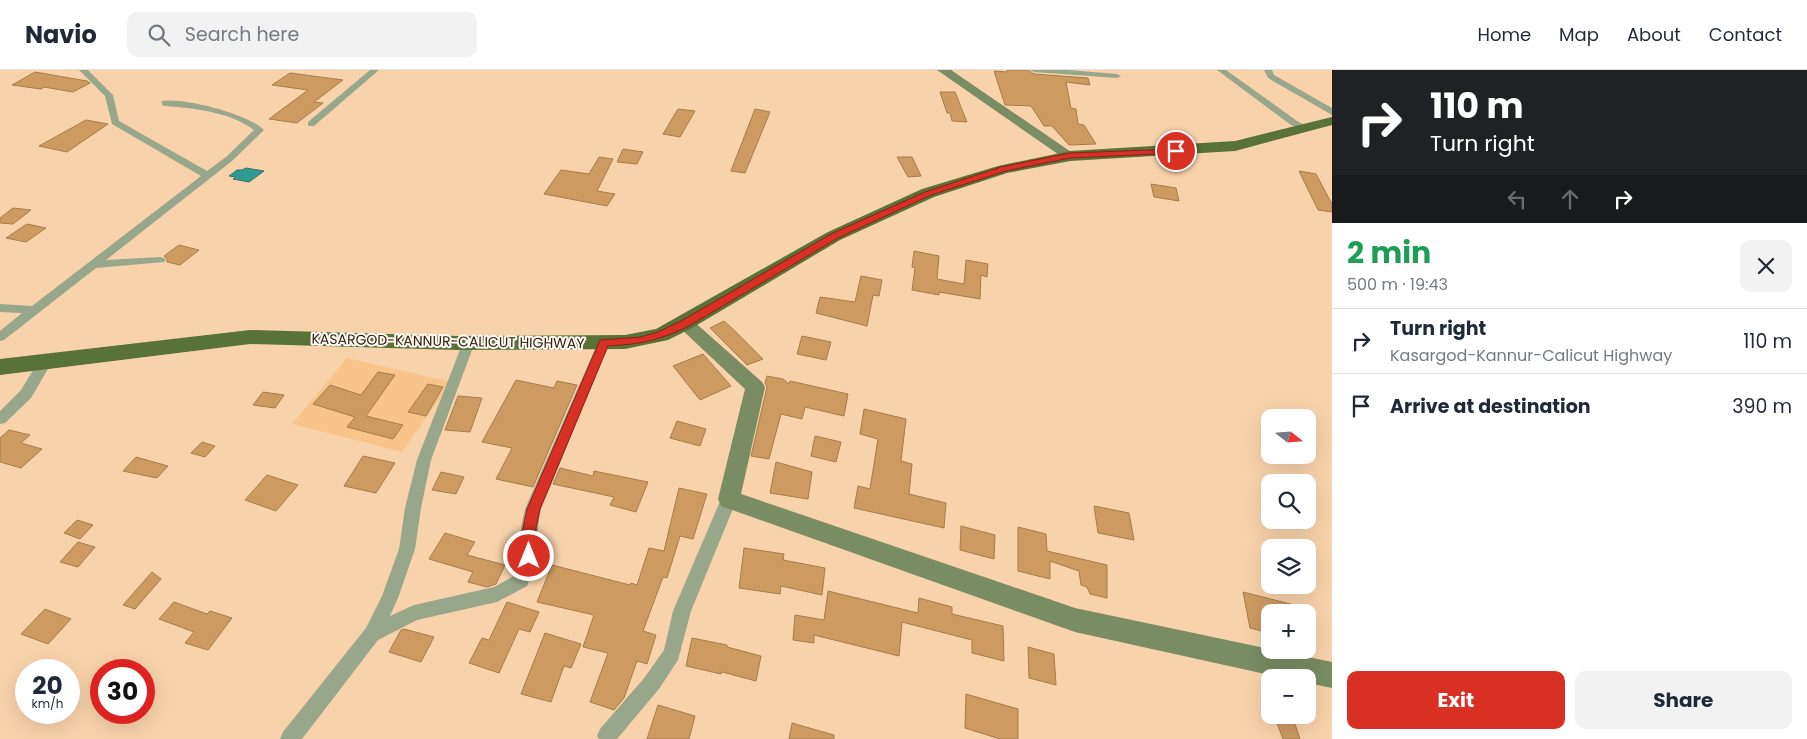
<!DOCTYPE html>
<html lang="en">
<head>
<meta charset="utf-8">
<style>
	:root { --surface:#fff; --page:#f2f2f3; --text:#1f2937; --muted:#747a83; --line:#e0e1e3; --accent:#d93025 }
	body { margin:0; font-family:Poppins,sans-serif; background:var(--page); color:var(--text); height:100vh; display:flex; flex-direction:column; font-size:19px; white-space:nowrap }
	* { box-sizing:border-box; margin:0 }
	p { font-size:16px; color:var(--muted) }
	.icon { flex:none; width:28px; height:28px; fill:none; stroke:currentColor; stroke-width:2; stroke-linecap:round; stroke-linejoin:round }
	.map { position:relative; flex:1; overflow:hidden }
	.panel { display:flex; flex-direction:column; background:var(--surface); width:475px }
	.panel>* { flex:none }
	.hud { background:#202124; color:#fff; overflow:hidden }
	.needle { width:32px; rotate:107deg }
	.controls { position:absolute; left:1261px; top:339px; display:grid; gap:10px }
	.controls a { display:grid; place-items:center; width:55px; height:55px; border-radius:10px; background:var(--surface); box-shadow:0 5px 20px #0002; font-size:25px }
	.speed { position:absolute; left:15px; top:589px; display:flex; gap:10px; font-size:25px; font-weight:700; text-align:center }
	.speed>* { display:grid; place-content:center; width:65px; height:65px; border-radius:50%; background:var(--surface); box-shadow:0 5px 20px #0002; line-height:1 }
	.speed small { font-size:12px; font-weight:400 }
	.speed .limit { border:8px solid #d22; background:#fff; color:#111 }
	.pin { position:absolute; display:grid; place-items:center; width:42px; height:42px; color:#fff; margin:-21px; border:2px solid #fff; border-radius:50%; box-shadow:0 1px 5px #0007 }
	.me { position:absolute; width:55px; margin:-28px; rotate:0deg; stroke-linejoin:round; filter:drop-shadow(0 0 4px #0008) }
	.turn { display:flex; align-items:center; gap:18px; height:105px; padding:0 15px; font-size:22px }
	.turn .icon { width:65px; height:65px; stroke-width:2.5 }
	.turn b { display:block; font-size:35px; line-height:42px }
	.lanes { display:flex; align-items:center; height:48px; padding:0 15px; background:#0003; justify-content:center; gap:25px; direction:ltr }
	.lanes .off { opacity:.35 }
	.round { display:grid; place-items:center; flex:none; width:52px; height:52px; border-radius:10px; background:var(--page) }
	.headline { display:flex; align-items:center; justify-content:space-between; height:85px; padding:0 15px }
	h1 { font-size:30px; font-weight:700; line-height:38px; color:#1e9e55 }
	.cta { display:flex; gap:10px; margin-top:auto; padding:10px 15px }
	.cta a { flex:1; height:58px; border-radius:10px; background:var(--accent); color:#fff; font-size:20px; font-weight:700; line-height:58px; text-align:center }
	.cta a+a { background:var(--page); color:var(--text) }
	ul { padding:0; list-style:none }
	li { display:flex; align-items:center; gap:15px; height:65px; padding:0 15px; border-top:1px solid var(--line) }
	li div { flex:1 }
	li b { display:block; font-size:19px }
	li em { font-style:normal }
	header { display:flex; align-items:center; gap:30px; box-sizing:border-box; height:70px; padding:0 25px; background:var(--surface); border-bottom:1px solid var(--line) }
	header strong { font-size:24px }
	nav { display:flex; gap:28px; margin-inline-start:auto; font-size:18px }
	.search { width:350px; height:45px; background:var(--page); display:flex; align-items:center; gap:12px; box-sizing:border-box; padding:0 18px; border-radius:10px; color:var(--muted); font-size:19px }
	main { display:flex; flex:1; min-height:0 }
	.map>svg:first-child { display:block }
</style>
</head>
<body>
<header>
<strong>Navio</strong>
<div class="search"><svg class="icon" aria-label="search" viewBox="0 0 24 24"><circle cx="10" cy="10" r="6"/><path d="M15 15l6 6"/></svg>Search here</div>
<nav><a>Home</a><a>Map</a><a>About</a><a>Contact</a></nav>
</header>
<main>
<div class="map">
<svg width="1332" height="669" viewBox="0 0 1332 669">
	<rect width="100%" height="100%" fill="#f8d2aa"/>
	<path fill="#f9c48b" d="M347,288L451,312L402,382L292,354Z"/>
	<path fill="#2f9a92" stroke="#30756a" d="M246,98L264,101L249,112L233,109L236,107L229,106L237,100H242Z"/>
	<path fill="#cd9a62" stroke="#a77c4b" d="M1007,0H1028L1034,4L1088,8L1090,15L1066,12L1071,38L1076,39L1078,54L1084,55L1096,74L1069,75L1052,56H1044L1031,36L1005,35L994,1L1007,2Z
		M35,2L87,11L90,13L73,22L44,17L41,19L12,15Z
		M290,3L343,10L314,32L323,33L297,53L269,49L308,20L272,15Z
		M940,22H955L967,52L952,51L950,43H947Z
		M678,39L695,41L680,67L663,64Z
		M755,39L770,42L745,103L731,101Z
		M86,50L108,54L67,82L39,76Z
		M623,79L643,82L637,94L617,92Z
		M599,87L613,89L597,121L615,124L607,136L544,124L561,100L589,104Z
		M897,87H912L921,106L908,107Z
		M1299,101L1316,104L1332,134V142L1318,140Z
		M1151,114L1176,118L1179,131L1154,127Z
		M13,138L31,140L13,154L0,153V148Z
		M27,154L46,158L26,172L6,168Z
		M179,175L199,180L180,195L167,192V189L164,186Z
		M914,181L939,186L937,209L964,214L966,190L988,194L987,207L981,205L980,229L939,222V225L912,220L915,198L912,197Z
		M861,206L882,210L879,226L873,225L867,256L816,243L820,227L855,232Z
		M724,251L733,259L763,289L747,295L710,258Z
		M802,266L831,272L826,290L797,284Z
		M703,284L731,316L700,330L673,296Z
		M378,302L395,305L366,346L403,355L393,369L347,357L355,347L313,334L330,315L361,325Z
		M767,306L783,309L789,314L790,311L848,324L844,346L805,337L802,349L781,344L769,389L751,386L767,317L765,313Z
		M516,310L554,318L557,311L577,315L533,417L496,409L512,378L482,372Z
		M428,314L443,317L426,346L408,342Z
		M263,322L284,325L275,338L253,335Z
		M458,326L482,328L470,362L445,360Z
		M864,339L906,349L901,391L912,394L909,424L946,433L944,458L854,438L858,416L870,419L878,369L860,364Z
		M677,351L706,359L700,376L670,368Z
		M9,360L30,365L21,373L42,379L21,398L0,392V368Z
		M815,366L841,372L836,392L811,386Z
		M202,372L215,376L205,387L191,383Z
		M363,386L395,393L376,423L344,416Z
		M136,387L168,396L157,408L123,401Z
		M776,392L812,402L808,429L770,423Z
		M560,398L593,406L594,401L648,412L636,442L610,435L614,427L553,414Z
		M441,402L464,407L456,424L432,420Z
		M267,405L298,415L276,441L245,430Z
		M679,418L707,424L693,469L680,466L667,508L663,507L643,561L656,565L647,594L637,591L624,628L614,640L590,632L608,583L583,577L594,545L537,532L552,495L630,515L631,513L637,515L649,478L664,481Z
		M1094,436L1129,443L1134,470L1098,463Z
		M77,450L93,455L80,469L64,463Z
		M961,456L995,465L994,489L960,480Z
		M1018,457L1046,464L1047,481L1107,495V528L1090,524L1087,517L1081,515L1079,501L1050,491V509L1018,501Z
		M445,463L475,472L467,485L505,495L496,514L487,517L468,512L473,502L429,489Z
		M78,472L95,477L78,497L60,492Z
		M744,478L784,484L783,490L825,498L822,525L781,516L780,524L739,518Z
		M152,502L161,509L135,539L123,535Z
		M828,521L918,543L919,528L952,537V544L1003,556L1004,591L972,583V570L902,552L899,586L814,565V573L793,570L795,545L824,550Z
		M1243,522L1306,538L1305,542H1270V563L1250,558Z
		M174,532L207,544L210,541L232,548L208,580L185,573L194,562L159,549Z
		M507,532L539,542L530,562L519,559L499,603L469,593L482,568L489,570Z
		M45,539L71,549L48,574L21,564Z
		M404,559L434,567L421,592L389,582L401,560Z
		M545,563L581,574L571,598L564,596L551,632L521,624Z
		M692,568L727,575V577L761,586L756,611L722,602L721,604L686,596Z
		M1028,577L1054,584L1056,615L1029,608Z
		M966,624L1018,639V669H1000L965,658Z
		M658,635L695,646L689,669H647Z
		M1274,645L1293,648L1300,669H1283Z
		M792,653L834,665V669H789Z"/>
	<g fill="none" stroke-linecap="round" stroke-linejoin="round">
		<path fill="#98a68a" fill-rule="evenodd" d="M79,0H88L113,25L119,51L207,101L226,87L254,60C231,42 193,38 165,36L162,35V31C183,27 249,44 264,60L232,91L106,190L160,187L164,188L166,190L164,192L96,198L4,270L0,271V261L22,243L0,242V234L32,236L201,106L112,54L105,26Z
			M370,0H379L314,56H308V52Z
			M1030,0H1068L1117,4L1121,6L1117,8L1034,2Z
			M1217,0H1226L1297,51L1311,58L1306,61L1291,55Z
			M1264,0H1272L1274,5L1332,38V45L1268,8Z
			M469,268L475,272L431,390L421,438L415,479L398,528L390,546L414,535L494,517L514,506L521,485V458L525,439L598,272L600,269H608L610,272L541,439C535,466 539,490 527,516L497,532L417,550L378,570L302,669H280L283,662L366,558L382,526L399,479L405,438L417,390L463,272Z
			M45,287L50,289L52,292L31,328L5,353L0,354V341L21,320L40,289Z
			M729,423L734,425L737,429L691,541L678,590L659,619L617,669H599L597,666L600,659L645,607L664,580L673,541L721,429L724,425Z"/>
		<path fill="#798c62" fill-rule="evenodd" d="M937,0H951L1077,86L1075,89H1065Z
			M685,247L691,249L762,312L765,317L741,424L1075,538L1332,592V618L1308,613V608H1283L1075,562L721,436L718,429L745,319L679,257L676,253L679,249Z"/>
		<path fill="#587238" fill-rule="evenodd" d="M1332,47V55L1235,81L1070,91L1007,103L934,127L840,170L692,258L668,270L625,279L457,280L250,274L0,305V289L250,260L457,266L625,265L656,259L828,162L922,119L998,96L1070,81L1235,71Z"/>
	</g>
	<path fill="#d93025" stroke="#8d1f18" d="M1176,79L1180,81L1178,83L1070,88L1006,101L931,125L838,168L689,256C658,271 641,274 608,276L540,439L536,458V486L534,490L529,491L524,490C518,475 524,453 527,439L600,270L641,267L658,262L681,251L831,164L925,122L1001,97L1070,83Z"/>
	<g text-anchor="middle" stroke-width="4" stroke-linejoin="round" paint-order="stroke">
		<g font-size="14" fill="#32200c" stroke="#fffaf5">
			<text transform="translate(448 271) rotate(1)" y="5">KASARGOD-KANNUR-CALICUT HIGHWAY</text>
		</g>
	</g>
</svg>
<div class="controls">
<a><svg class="needle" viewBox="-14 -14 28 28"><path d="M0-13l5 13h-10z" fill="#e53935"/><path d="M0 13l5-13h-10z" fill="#747a83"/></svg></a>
<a><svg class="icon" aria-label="search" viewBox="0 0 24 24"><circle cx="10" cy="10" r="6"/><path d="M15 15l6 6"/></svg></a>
<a><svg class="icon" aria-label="layers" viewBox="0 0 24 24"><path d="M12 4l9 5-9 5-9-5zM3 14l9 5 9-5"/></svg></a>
<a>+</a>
<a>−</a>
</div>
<div class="speed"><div>20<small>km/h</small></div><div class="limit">30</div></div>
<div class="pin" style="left:1176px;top:81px;background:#d93025"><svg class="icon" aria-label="arrive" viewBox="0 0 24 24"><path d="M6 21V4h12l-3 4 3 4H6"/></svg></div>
<svg class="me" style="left:529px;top:486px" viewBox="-20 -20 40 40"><circle r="17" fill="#d93025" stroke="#fff" stroke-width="3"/><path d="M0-11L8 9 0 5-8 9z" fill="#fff"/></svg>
</div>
<section class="panel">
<div class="hud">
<div class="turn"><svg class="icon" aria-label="right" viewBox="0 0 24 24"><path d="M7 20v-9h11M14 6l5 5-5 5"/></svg><div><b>110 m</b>Turn right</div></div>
<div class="lanes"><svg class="icon off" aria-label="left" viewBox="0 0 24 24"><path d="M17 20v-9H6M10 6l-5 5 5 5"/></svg><svg class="icon off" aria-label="ahead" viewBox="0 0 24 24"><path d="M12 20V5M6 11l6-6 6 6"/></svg><svg class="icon" aria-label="right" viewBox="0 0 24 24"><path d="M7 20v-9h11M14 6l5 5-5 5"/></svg></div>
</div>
<div class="headline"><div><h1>2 min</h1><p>500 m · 19:43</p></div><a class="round"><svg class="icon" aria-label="close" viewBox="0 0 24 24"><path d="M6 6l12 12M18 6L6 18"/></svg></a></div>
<ul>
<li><svg class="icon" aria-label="right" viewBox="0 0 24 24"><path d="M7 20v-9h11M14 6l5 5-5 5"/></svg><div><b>Turn right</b><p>Kasargod-Kannur-Calicut Highway</p></div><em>110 m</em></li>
<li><svg class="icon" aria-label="arrive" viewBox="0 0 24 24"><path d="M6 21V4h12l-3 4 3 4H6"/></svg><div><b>Arrive at destination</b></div><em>390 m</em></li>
</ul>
<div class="cta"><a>Exit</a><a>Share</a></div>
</section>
</main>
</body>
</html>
